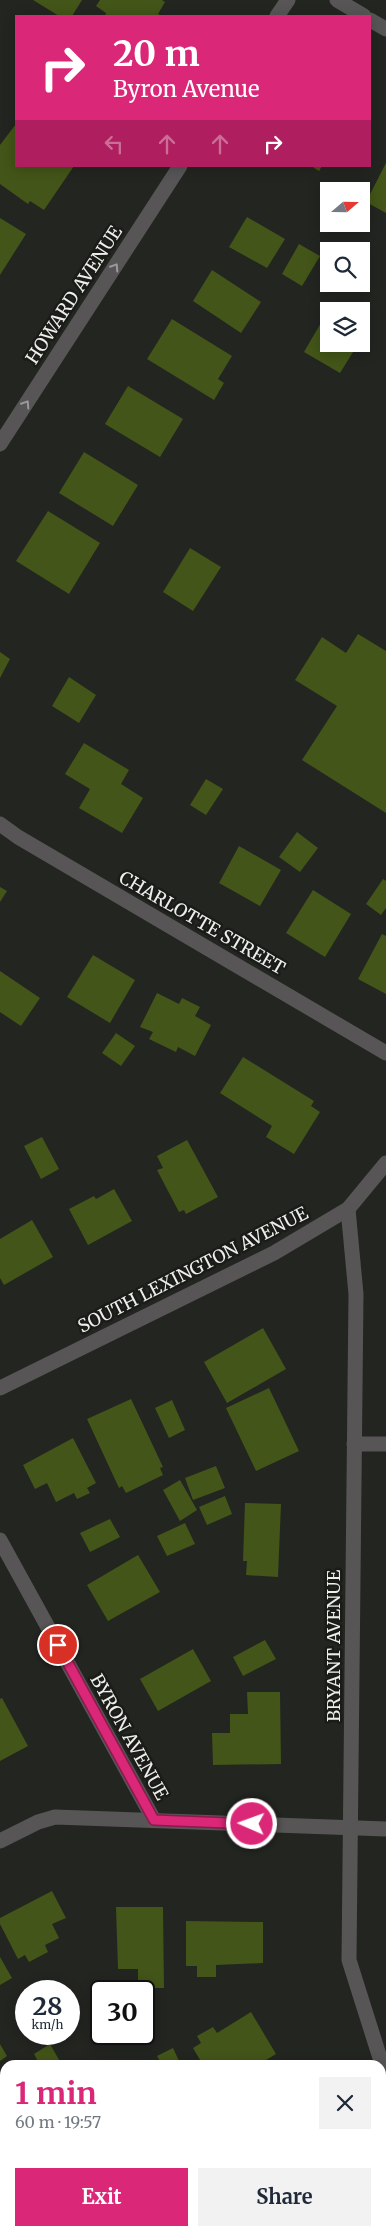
<!DOCTYPE html>
<html lang="en">
<head>
<meta charset="utf-8">
<style>
	:root { --surface:#fff; --page:#f2f2f3; --text:#1f2937; --muted:#747a83; --accent:#db2777 }
	body { margin:0; font-family:Merriweather,serif; background:var(--page); color:var(--text); height:100vh; display:flex; flex-direction:column; font-size:19px; white-space:nowrap }
	* { box-sizing:border-box; margin:0 }
	p { font-size:16px; color:var(--muted) }
	.icon { flex:none; width:28px; height:28px; fill:none; stroke:currentColor; stroke-width:2; stroke-linecap:round; stroke-linejoin:round }
	.map { position:relative; flex:1; overflow:hidden }
	.panel { position:absolute; left:0px; top:2060px; width:386px; height:176px; display:flex; flex-direction:column; background:var(--surface); border-radius:15px 15px 0 0; box-shadow:0 2px 12px #0003 }
	.panel>* { flex:none }
	.hud { position:absolute; left:15px; top:15px; width:356px; height:152px; border-radius:0px; box-shadow:0 2px 12px #0003; background:#db2777; color:#fff; overflow:hidden }
	.needle { width:32px; rotate:70deg }
	.fabs { position:absolute; left:320px; top:182px; display:grid; gap:10px }
	.fabs a { display:grid; place-items:center; width:50px; height:50px; border-radius:0px; background:var(--surface); box-shadow:0 2px 12px #0003; font-size:25px }
	.speed { position:absolute; left:15px; top:1980px; display:flex; gap:10px; font-size:25px; font-weight:700; text-align:center }
	.speed>* { display:grid; place-content:center; width:65px; height:65px; border-radius:50%; background:var(--surface); box-shadow:0 2px 12px #0003; line-height:1 }
	.speed small { font-size:12px; font-weight:400 }
	.speed .limit { border:2px solid #111; border-radius:8px; background:#fff; color:#111 }
	.pin { position:absolute; display:grid; place-items:center; width:42px; height:42px; color:#fff; margin:-21px; border:2px solid #fff; border-radius:50%; box-shadow:0 1px 5px #0007 }
	.me { position:absolute; width:55px; margin:-28px; rotate:272deg; stroke-linejoin:round; filter:drop-shadow(0 0 4px #0008) }
	.turn { display:flex; align-items:center; gap:18px; height:105px; padding:0 15px; font-size:22px }
	.turn .icon { width:65px; height:65px; stroke-width:2.5 }
	.turn b { display:block; font-size:35px; line-height:42px }
	.lanes { display:flex; align-items:center; height:48px; padding:0 15px; background:#0003; justify-content:center; gap:25px; direction:ltr }
	.lanes .off { opacity:.35 }
	.round { display:grid; place-items:center; flex:none; width:52px; height:52px; border-radius:0px; background:var(--page) }
	.headline { display:flex; align-items:center; justify-content:space-between; height:85px; padding:0 15px }
	h1 { font-size:30px; font-weight:700; line-height:38px; color:var(--accent) }
	.cta { display:flex; gap:10px; margin-top:auto; padding:10px 15px }
	.cta a { flex:1; height:58px; border-radius:0px; background:var(--accent); color:#fff; font-size:20px; font-weight:700; line-height:58px; text-align:center }
	.cta a+a { background:var(--page); color:var(--text) }
	.map>svg:first-child { display:block }
</style>
</head>
<body>
<div class="map">
<svg width="386" height="2236" viewBox="0 0 386 2236">
	<rect width="100%" height="100%" fill="#232521"/>
	<path fill="#435518" d="M33,0H82L72,16H59Z
		M100,0H162L165,2L158,14L162,16H105L106,13L96,6Z
		M16,124V166H74L44,210L30,201L28,204L0,184V145Z
		M386,163V213L366,202Z
		M311,166H322L319,171Z
		M247,217L285,239L267,268L229,247Z
		M0,218L26,234L0,275Z
		M299,244L320,256L302,286L282,274Z
		M212,270L261,302L241,333L193,301Z
		M329,309L333,311H329V344H358L340,373L304,352Z
		M172,319L232,356L218,379L224,383L214,400L147,359Z
		M128,386L183,419L160,457L105,424Z
		M84,452L138,485L113,526L59,493Z
		M48,511L100,543L69,594L16,561Z
		M190,548L221,567L193,611L163,592Z
		M358,634L386,651V813L302,760L337,706L295,680L322,637L346,653Z
		M0,652L10,659L0,678Z
		M69,677L96,695L79,723L52,706Z
		M84,743L129,770L121,784L143,798L122,833L79,808L90,789L65,774Z
		M206,779L223,789L206,815L190,805Z
		M297,832L318,848L300,872L279,857Z
		M239,846L281,870L260,906L219,883Z
		M383,879L386,881V908L381,915L366,904Z
		M0,887L7,891L0,902Z
		M313,890L351,914L325,957L286,933Z
		M382,934L386,936V994L358,979Z
		M93,955L135,980L110,1023L67,997Z
		M0,971L40,998L21,1026L0,1012Z
		M157,993L179,1004L182,998L200,1007L195,1016L211,1025L195,1056L178,1047L176,1052L149,1039L153,1032L140,1027Z
		M116,1033L135,1046L121,1066L102,1053Z
		M243,1057L314,1101L311,1106L320,1112L294,1154L266,1137L272,1126L220,1093Z
		M42,1137L59,1169L41,1179L24,1146Z
		M187,1140L218,1197L186,1214L184,1210L179,1212L157,1170L163,1168L157,1156Z
		M114,1189L132,1221L88,1245L69,1209L94,1196L96,1199Z
		M32,1220L53,1257L4,1285L0,1278V1239Z
		M263,1328L286,1369L227,1403L204,1362Z
		M269,1388L299,1451L256,1471L226,1408Z
		M131,1399L163,1467L160,1468L163,1475L126,1493L122,1486L119,1488L87,1419Z
		M172,1400L185,1430L169,1438L155,1408Z
		M73,1438L96,1483L87,1488L90,1493L77,1499L74,1493L56,1502L47,1483L35,1489L23,1465Z
		M216,1466L225,1488L193,1500L185,1478Z
		M180,1480L197,1510L180,1521L163,1490Z
		M225,1496L232,1514L207,1525L199,1507Z
		M245,1503L281,1504L278,1577L246,1575L247,1561H243Z
		M110,1519L120,1537L90,1552L80,1533Z
		M185,1523L195,1544L167,1556L157,1536Z
		M138,1555L160,1592L108,1621L87,1585Z
		M265,1640L276,1659L243,1676L233,1657Z
		M193,1649L211,1681L158,1711L140,1679Z
		M247,1692H280L281,1764L213,1765L212,1733H230V1714H248Z
		M2,1698L28,1746L0,1761V1699Z
		M52,1891L66,1918L52,1924L59,1938L45,1945L48,1952L29,1962L25,1955L18,1959L0,1924V1918Z
		M116,1907H163L164,1988H138V1969H118Z
		M186,1921L263,1922V1963L216,1965V1977H197V1966H186Z
		M0,1957L12,1978L0,1985Z
		M251,2012L276,2054L258,2065H203L193,2048L201,2043L197,2036L213,2027L217,2033Z
		M110,2034H136L116,2045Z
		M0,2044L7,2056L0,2061Z
		M50,2044L62,2065H40L34,2054Z
		M173,2048L181,2065H162L157,2056Z
		M5,2141V2203L0,2206V2144Z
		M381,2210L384,2216L386,2215V2236H355L352,2231H381Z
		M287,2231H320L323,2236H279Z"/>
	<g fill="none" stroke-linecap="round" stroke-linejoin="round">
		<path stroke="#575556" stroke-width="15" d="M337,0L364,16
			M277,16L288,0
			M370,20L386,29
			M0,444L180,166
			M0,824L18,837L386,1053
			M0,1388L274,1253L348,1209L386,1163
			M354,1444H386
			M0,1540L154,1820
			M0,1841L38,1822L55,1817L386,1829
			M111,2236L120,2231"/>
		<path stroke="#575556" stroke-width="15" d="M348,1209L356,1294L349,1960L386,2077"/>
	</g>
	<defs><path id="oneway-chevron" d="M-2-3.5L2.5 0L-2 3.5" fill="none" stroke-width="1.6" stroke-linecap="round" stroke-linejoin="round" transform="scale(1.25)"/></defs>
	<g stroke="#9b9a9a">
		<use href="#oneway-chevron" transform="translate(115 267) rotate(-57)"/>
		<use href="#oneway-chevron" transform="translate(26 404) rotate(-57)"/>
	</g>
	<g fill="none" stroke-linecap="round" stroke-linejoin="round">
		<g stroke="#8e194d" stroke-width="12">
			<path id="route" d="M58,1645L154,1820L252,1824"/>
		</g>
		<use href="#route" stroke="#db2777" stroke-width="9"/>
	</g>
	<g text-anchor="middle" stroke-width="5" stroke-linejoin="round" paint-order="stroke">
		<g font-size="18" fill="#eeefed" stroke="#1a1c18">
			<text transform="translate(74 295) rotate(-57)" y="6">HOWARD AVENUE</text>
			<text transform="translate(202 923) rotate(30)" y="6">CHARLOTTE STREET</text>
			<text transform="translate(193 1270) rotate(-27)" y="6">SOUTH LEXINGTON AVENUE</text>
			<text transform="translate(334 1646) rotate(-90)" y="6">BRYANT AVENUE</text>
			<text transform="translate(129 1737) rotate(61)" y="6">BYRON AVENUE</text>
		</g>
	</g>
</svg>
<div class="fabs">
<a><svg class="needle" viewBox="-14 -14 28 28"><path d="M0-13l5 13h-10z" fill="#e53935"/><path d="M0 13l5-13h-10z" fill="#747a83"/></svg></a>
<a><svg class="icon" aria-label="search" viewBox="0 0 24 24"><circle cx="10" cy="10" r="6"/><path d="M15 15l6 6"/></svg></a>
<a><svg class="icon" aria-label="layers" viewBox="0 0 24 24"><path d="M12 4l9 5-9 5-9-5zM3 14l9 5 9-5"/></svg></a>
</div>
<div class="speed"><div>28<small>km/h</small></div><div class="limit">30</div></div>
<div class="pin" style="left:58px;top:1645px;background:#d93025"><svg class="icon" aria-label="arrive" viewBox="0 0 24 24"><path d="M6 21V4h12l-3 4 3 4H6"/></svg></div>
<svg class="me" style="left:252px;top:1824px" viewBox="-20 -20 40 40"><circle r="17" fill="#db2777" stroke="#fff" stroke-width="3"/><path d="M0-11L8 9 0 5-8 9z" fill="#fff"/></svg>
<div class="hud">
<div class="turn"><svg class="icon" aria-label="right" viewBox="0 0 24 24"><path d="M7 20v-9h11M14 6l5 5-5 5"/></svg><div><b>20 m</b>Byron Avenue</div></div>
<div class="lanes"><svg class="icon off" aria-label="left" viewBox="0 0 24 24"><path d="M17 20v-9H6M10 6l-5 5 5 5"/></svg><svg class="icon off" aria-label="ahead" viewBox="0 0 24 24"><path d="M12 20V5M6 11l6-6 6 6"/></svg><svg class="icon off" aria-label="ahead" viewBox="0 0 24 24"><path d="M12 20V5M6 11l6-6 6 6"/></svg><svg class="icon" aria-label="right" viewBox="0 0 24 24"><path d="M7 20v-9h11M14 6l5 5-5 5"/></svg></div>
</div>
<section class="panel">
<div class="headline"><div><h1>1 min</h1><p>60 m · 19:57</p></div><a class="round"><svg class="icon" aria-label="close" viewBox="0 0 24 24"><path d="M6 6l12 12M18 6L6 18"/></svg></a></div>
<div class="cta"><a>Exit</a><a>Share</a></div>
</section>
</div>
</body>
</html>
